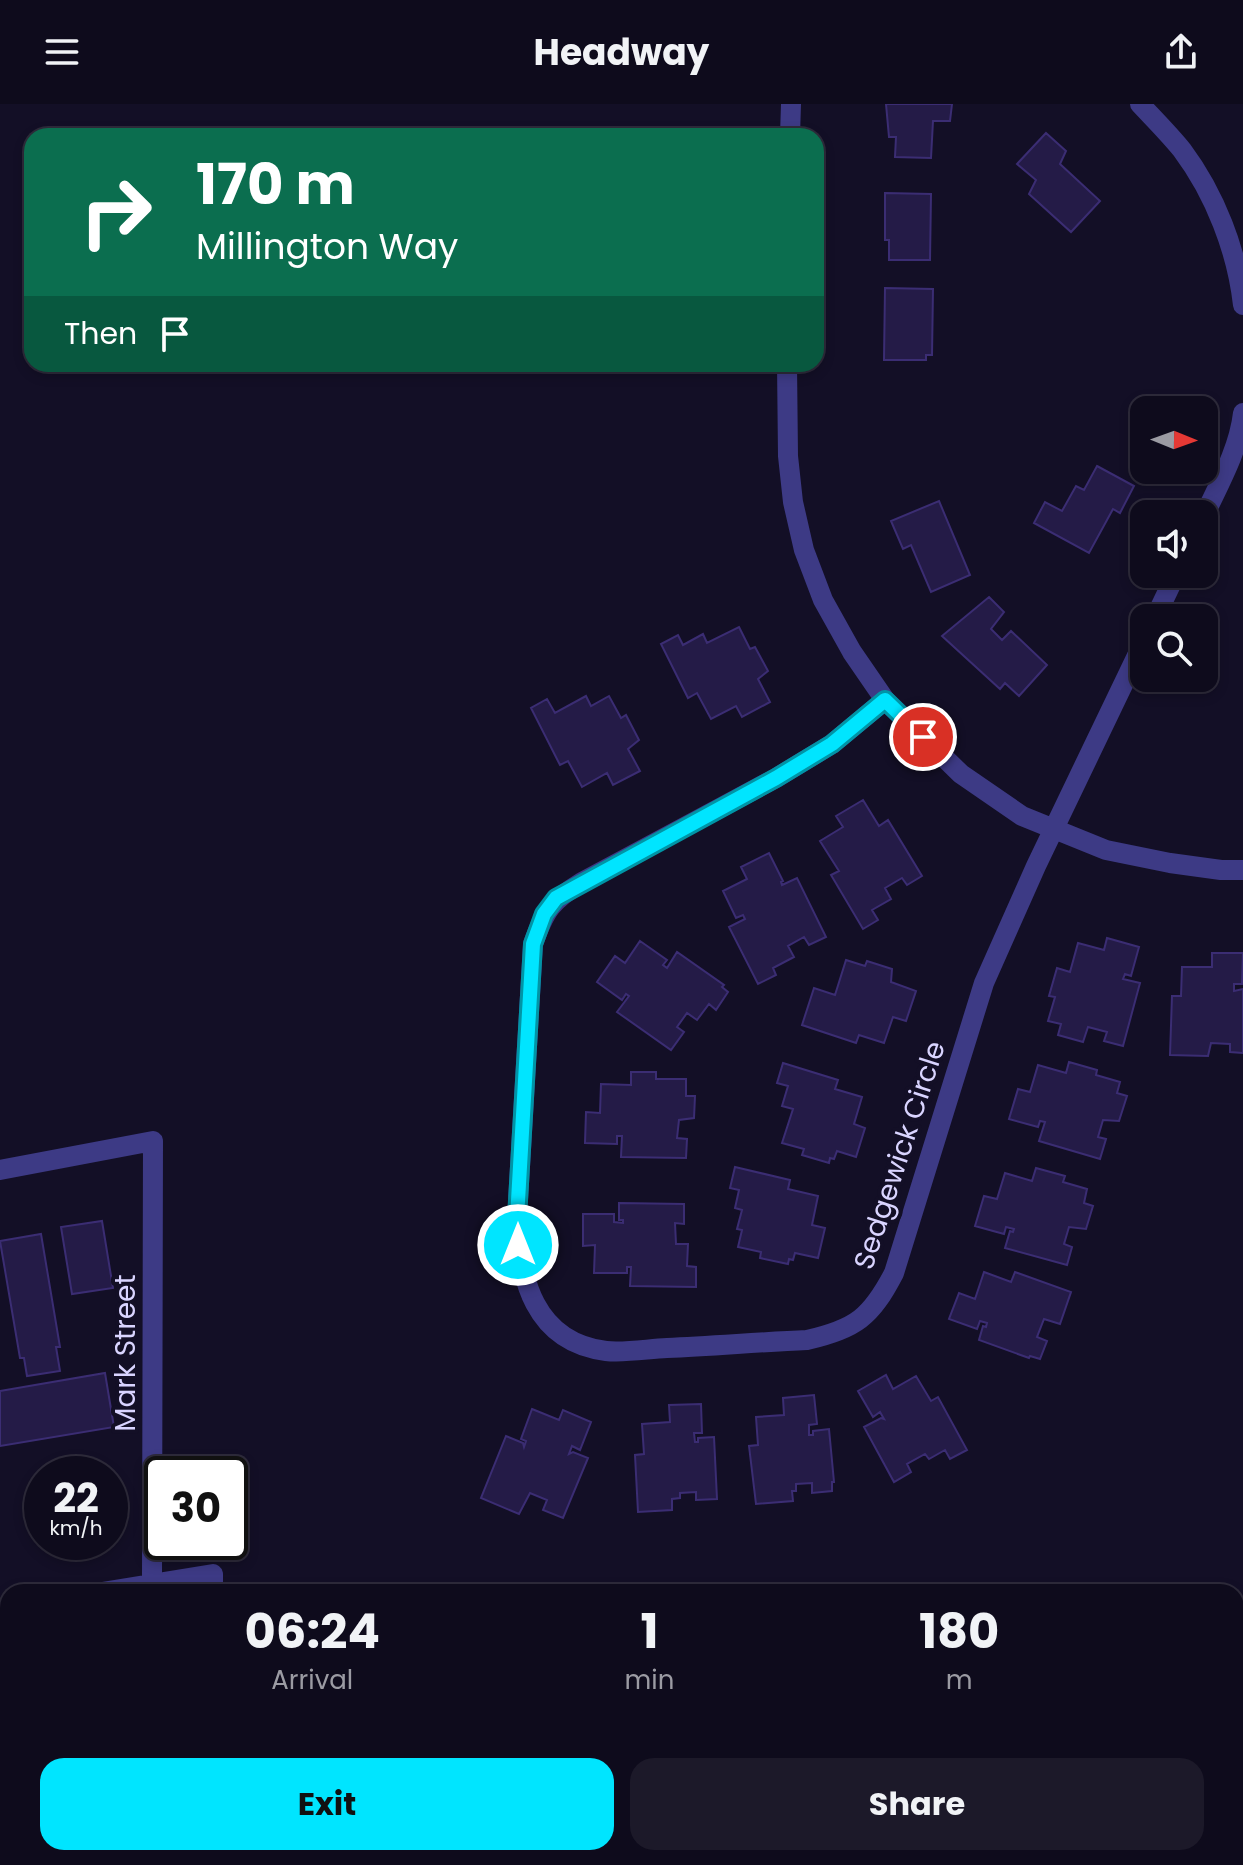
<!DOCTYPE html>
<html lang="en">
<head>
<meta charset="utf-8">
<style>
	:root { --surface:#0e0b1c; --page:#1c1929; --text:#f1f3f6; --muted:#9b9ba3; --line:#2e2b3b; --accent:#00e5ff }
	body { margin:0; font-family:Poppins,sans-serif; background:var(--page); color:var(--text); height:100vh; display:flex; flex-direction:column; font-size:30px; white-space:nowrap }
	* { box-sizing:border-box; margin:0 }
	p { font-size:26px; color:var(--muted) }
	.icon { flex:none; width:44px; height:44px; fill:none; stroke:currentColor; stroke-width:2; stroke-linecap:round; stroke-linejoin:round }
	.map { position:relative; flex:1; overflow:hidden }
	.drawer { position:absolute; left:0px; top:1480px; width:1244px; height:282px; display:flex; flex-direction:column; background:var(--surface); border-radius:24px 24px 0 0; box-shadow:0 4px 12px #0003,0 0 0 2px var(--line) }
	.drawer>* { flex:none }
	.top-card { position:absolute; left:24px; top:24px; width:800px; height:244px; border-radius:24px; box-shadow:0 4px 12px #0003,0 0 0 2px var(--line); background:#0b6e4f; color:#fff; overflow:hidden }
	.needle { width:52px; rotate:91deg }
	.fabs { position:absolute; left:1130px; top:292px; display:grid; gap:16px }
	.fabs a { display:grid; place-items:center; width:88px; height:88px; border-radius:16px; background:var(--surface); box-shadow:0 4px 12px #0003,0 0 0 2px var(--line); font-size:40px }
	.speed { position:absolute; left:24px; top:1352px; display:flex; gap:16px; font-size:40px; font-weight:700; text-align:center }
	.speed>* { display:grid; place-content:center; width:104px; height:104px; border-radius:50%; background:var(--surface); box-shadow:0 4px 12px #0003,0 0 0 2px var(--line); line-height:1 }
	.speed small { font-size:20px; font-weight:400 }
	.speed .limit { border:4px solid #111; border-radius:12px; background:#fff; color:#111 }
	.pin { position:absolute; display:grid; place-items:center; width:68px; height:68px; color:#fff; margin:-34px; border:4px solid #fff; border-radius:50%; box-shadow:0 2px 8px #0007 }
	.me { position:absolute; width:88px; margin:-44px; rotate:0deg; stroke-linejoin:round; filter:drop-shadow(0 0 6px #0008) }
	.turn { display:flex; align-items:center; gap:28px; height:168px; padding:0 40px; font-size:36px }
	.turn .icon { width:104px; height:104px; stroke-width:2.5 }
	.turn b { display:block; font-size:56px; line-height:68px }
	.then { display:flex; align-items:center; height:76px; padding:0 40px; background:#0003; gap:16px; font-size:30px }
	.eta { display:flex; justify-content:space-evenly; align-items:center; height:136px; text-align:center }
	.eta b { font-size:48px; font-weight:700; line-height:56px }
	.button { display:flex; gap:16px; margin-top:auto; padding:16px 40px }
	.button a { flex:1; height:92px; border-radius:24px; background:var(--accent); color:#111; font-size:32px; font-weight:700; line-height:92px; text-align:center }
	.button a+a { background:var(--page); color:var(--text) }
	header { display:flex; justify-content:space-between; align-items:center; height:104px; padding:0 40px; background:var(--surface); font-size:36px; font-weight:700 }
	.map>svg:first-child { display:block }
</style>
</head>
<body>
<header><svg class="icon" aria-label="menu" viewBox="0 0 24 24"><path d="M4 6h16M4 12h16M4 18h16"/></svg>Headway<svg class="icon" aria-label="share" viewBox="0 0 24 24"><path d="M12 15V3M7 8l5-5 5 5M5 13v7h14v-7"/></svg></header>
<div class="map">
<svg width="1243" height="1761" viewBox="0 0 1243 1761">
	<rect width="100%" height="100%" fill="#130f26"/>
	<path fill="#241b47" stroke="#3b2d73" stroke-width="2" d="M886,0H952L950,17H933L931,54L895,53L896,33H889Z
		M1046,29L1066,47L1060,60L1100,97L1071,128L1029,90L1036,76L1017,60Z
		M885,89L931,90L930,156H889V136H885Z
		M885,184L933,185L932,251H926V256H884Z
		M1097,362L1134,382L1120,409L1113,405L1089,449L1034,419L1045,398L1062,407L1076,382L1084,386Z
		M939,397L970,471L931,488L911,441L903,445L891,417Z
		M989,493L1004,508L991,525L1002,536L1011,527L1047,561L1019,592L1005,579L1000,585L942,532Z
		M739,523L750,545L755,543L768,567L758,575L770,598L742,613L736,602L711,615L697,589L688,594L661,540L678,531L683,541L703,530L707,539Z
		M586,592L591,602L609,592L621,614L626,611L639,636L628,645L640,667L613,681L607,669L582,683L568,657L560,661L531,604L547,595L555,609Z
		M863,696L879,722L888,716L922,772L907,781L902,774L885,784L891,795L872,806L878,816L863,825L831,771L839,767L820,737L843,723L836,712Z
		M769,749L783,777L781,778L782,781L797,774L826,833L809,841L804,833L788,842L794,853L773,864L776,871L758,880L729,823L745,815L743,811L736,814L723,787L747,775L741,763Z
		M1107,834L1139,843L1131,872L1125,870L1123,875L1140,879L1123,942L1104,937L1107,928L1088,923L1083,938L1058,931L1061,920L1048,917L1055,893L1049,892L1057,864L1070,868L1078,839L1104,846Z
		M640,837L667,856L663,861L667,864L677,848L724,881L722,883L728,888L716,906L709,900L697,916L687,909L677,923L684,928L671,946L617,908L629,892L626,890L622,896L597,878L615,852L625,859Z
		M1212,849H1243L1242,880H1234V887L1243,885V949L1230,948V940L1211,939L1208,952L1170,951L1172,892H1181L1182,863H1212Z
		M846,856L865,862L867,857L892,865L891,878L916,887L906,917L893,913L884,939L859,931L856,939L802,921L814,884L835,891Z
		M1069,958L1097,966L1096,971L1120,978L1117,989L1127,992L1119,1017L1103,1016L1098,1033L1106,1035L1100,1055L1039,1037L1045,1018L1040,1017L1038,1023L1009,1015L1018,985L1030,988L1038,961L1066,969Z
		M783,959L838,976L835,985L862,993L854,1020L865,1024L856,1053L837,1047L834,1055L830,1054L829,1059L802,1051L804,1045L782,1039L793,1005L782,1002L788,982L777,979Z
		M631,968H656V975H686V992H695L694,1014L679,1016L677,1034L687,1035L686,1054L621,1053L622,1032H617V1040L585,1039L586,1008L600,1009L601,980L631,981Z
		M735,1063L790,1076L788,1085L818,1092L812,1121L825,1124L818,1154L795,1149L793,1156L789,1155L788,1160L760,1154L761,1148L738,1143L742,1126L737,1125L742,1106L735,1104L739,1086L730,1084Z
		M1036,1064L1065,1072L1063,1078L1087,1085L1084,1099L1093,1102L1086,1125L1069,1123L1064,1140L1072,1143L1067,1161L1005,1144L1010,1127L1013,1128L1014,1125L1006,1123L1004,1130L975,1122L984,1092L997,1095L1005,1069L1032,1077Z
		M619,1099L684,1100V1120L675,1119L676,1140H688L687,1162L696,1163V1183L630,1182L631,1163H627V1169H594L595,1141L583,1142V1110H614V1118L623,1119V1116H619Z
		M102,1117L113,1184L72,1190L61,1123Z
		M41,1130L60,1243H56L60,1267L27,1272L24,1254H20L0,1137Z
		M984,1168L1011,1178L1015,1168L1071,1188L1060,1220L1044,1215L1037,1233L1047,1237L1040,1255L1030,1252L1029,1254L979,1236L983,1222L986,1223L987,1219L980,1217L977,1225L949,1215L959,1189L975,1195Z
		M105,1269L114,1323L0,1342V1287Z
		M886,1271L893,1285L916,1272L931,1297L938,1293L967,1346L950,1355L945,1346L929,1355L925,1350L907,1360L911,1368L894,1378L864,1323L881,1314L884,1315L880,1308L873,1313L858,1287Z
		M814,1291L817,1320L809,1321V1331H813V1327L829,1325L834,1378H832V1387L812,1389V1379L796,1380V1387H792L793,1397L756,1400L749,1342L758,1341L756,1313L784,1311L783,1294Z
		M701,1300L702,1329H694L695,1338H698V1334L714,1333L717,1395L696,1396V1388L680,1389V1394L672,1395V1406L638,1408L635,1351L644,1350L642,1320L670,1318L669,1301Z
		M532,1305L559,1316L563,1306L591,1318L580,1346L572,1342L569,1350L573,1348L588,1354L563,1414L543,1406L547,1396L530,1389L519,1410L481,1394L506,1332L523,1339L524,1343L526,1337L521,1335Z"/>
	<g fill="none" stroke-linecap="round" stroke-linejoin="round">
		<path stroke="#2fb8b0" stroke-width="5" stroke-dasharray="4 6" stroke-linecap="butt" d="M1236,1598L1243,1593
			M998,1761L1007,1754"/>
		<path stroke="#3d3a85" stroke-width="14" d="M743,1754L765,1761
			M1046,1754L1051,1761
			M774,1761L785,1754"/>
		<path stroke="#3d3a85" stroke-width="20" d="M1140,0C1154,15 1169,30 1182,46C1215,90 1237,147 1243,201
			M790,32L791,0
			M787,260L788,352L793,398L804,446L823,496L852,548L885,596L961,670L1022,712L1106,746L1170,759L1221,766H1243
			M1204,412C1219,380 1239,345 1243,309
			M1155,514L1176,470
			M885,596L832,640L776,674L582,778C551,797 545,806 533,840L517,1114C519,1174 534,1238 606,1247C625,1249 647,1245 667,1244C714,1242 760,1238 807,1236C856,1225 871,1213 894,1169L984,879L1036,762L1144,537
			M0,1066L153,1037L152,1478
			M102,1488L213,1470V1488
			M0,1508L8,1506
			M209,1761V1754"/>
		<path stroke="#c25bff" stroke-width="20" d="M1236,1719L1243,1715
			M1175,1761L1185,1754"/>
	</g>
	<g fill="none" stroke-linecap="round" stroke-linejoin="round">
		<g stroke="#0095a6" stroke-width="20">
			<path id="route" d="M518,1141L517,1114L533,840L544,810L556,794L776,674L832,640L885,596L923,633"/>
		</g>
		<use href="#route" stroke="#00e5ff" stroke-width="14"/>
	</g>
	<g text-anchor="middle" stroke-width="8" stroke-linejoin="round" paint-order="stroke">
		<g font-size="28" fill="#d9d4ff" stroke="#130f26">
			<text transform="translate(899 1051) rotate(-72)" y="10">Sedgewick Circle</text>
			<text transform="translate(125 1249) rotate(-90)" y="10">Mark Street</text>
		</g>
	</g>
</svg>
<div class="fabs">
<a><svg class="needle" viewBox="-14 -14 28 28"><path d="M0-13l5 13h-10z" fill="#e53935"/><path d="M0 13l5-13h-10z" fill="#9b9ba3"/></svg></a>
<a><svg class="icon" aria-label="sound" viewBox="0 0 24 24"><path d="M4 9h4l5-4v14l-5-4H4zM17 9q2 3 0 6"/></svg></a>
<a><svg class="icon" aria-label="search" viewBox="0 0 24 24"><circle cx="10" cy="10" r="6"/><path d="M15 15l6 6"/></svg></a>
</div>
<div class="speed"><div>22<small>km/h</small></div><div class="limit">30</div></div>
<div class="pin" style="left:923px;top:633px;background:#d93025"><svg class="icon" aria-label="arrive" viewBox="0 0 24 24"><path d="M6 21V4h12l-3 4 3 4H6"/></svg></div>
<svg class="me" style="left:518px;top:1141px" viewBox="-20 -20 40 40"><circle r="17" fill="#00e5ff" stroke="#fff" stroke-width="3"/><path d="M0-11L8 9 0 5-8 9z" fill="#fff"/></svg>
<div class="top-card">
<div class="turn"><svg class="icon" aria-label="right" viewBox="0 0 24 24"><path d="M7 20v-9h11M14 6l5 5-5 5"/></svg><div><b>170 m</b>Millington Way</div></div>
<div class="then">Then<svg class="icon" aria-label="arrive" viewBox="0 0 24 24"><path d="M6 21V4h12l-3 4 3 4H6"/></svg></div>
</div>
<section class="drawer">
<div class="eta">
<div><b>06:24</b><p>Arrival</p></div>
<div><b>1</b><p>min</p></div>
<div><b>180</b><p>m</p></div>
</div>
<div class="button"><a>Exit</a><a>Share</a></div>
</section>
</div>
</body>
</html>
